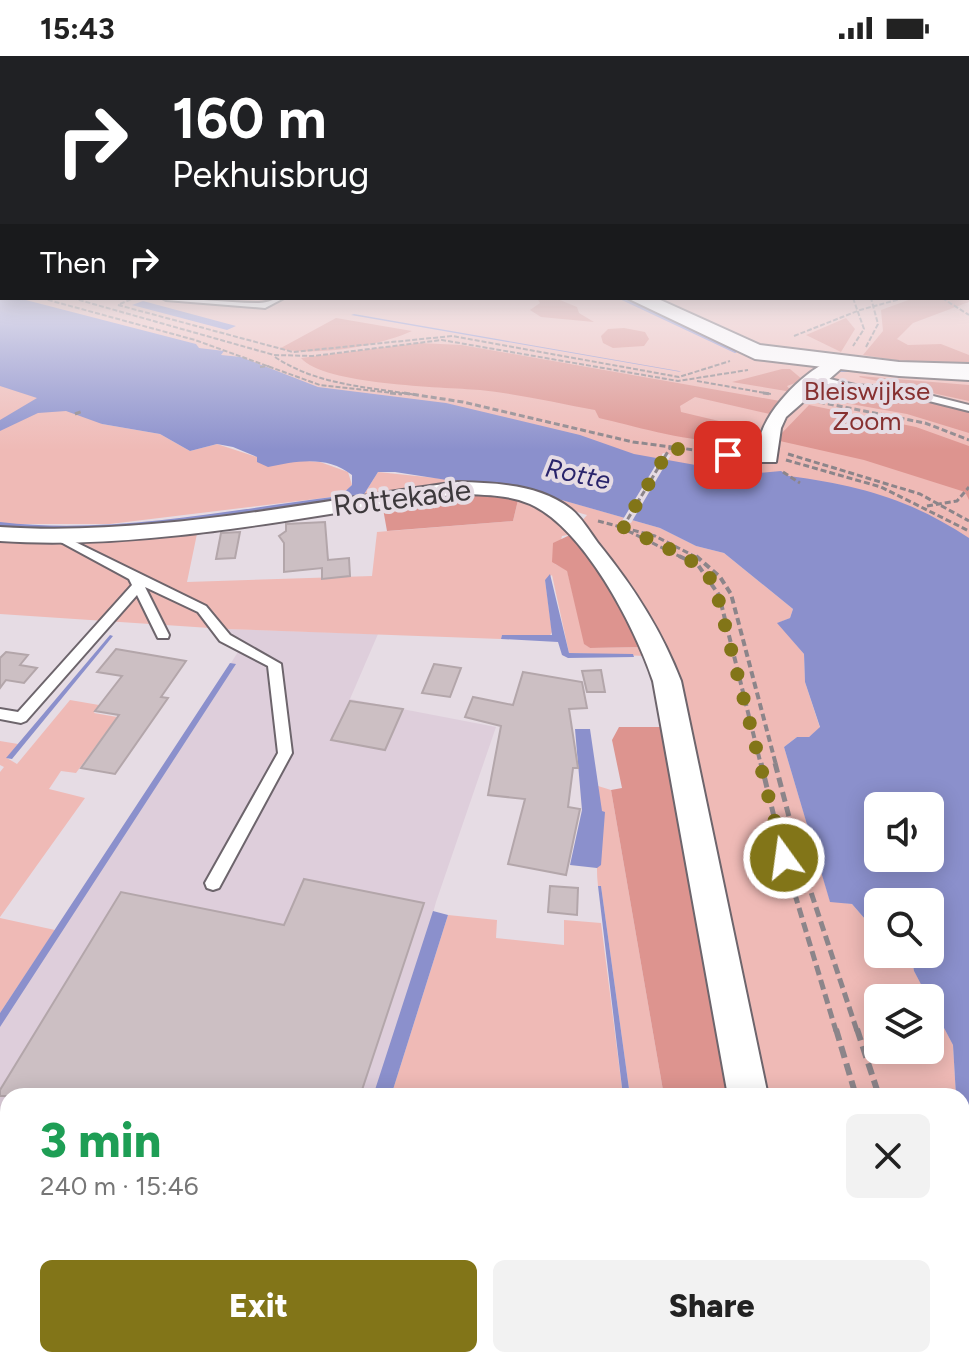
<!DOCTYPE html>
<html lang="en">
<head>
<meta charset="utf-8">
<style>
	:root { --surface:#fff; --page:#f2f2f2; --text:#222; --muted:#767676; --accent:#827518 }
	body { margin:0; font-family:Figtree,sans-serif; background:var(--page); color:var(--text); height:100vh; display:flex; flex-direction:column; font-size:30px; white-space:nowrap }
	* { box-sizing:border-box; margin:0 }
	p { font-size:26px; color:var(--muted) }
	.icon { flex:none; width:44px; height:44px; fill:none; stroke:currentColor; stroke-width:2; stroke-linecap:round; stroke-linejoin:round }
	.map { position:relative; flex:1; overflow:hidden }
	.drawer { position:absolute; left:0px; top:1032px; width:970px; height:280px; display:flex; flex-direction:column; background:var(--surface); border-radius:24px 24px 0 0; box-shadow:0 4px 20px #0003 }
	.drawer>* { flex:none }
	.guide { position:absolute; left:0px; top:0px; width:970px; height:244px; box-shadow:0 4px 20px #0003; background:#202124; color:#fff; overflow:hidden }
	.tools { position:absolute; left:864px; top:736px; display:grid; gap:16px }
	.tools a { display:grid; place-items:center; width:80px; height:80px; border-radius:12px; background:var(--surface); box-shadow:0 4px 20px #0003; font-size:40px }
	.pin { position:absolute; display:grid; place-items:center; width:68px; height:68px; color:#fff; margin:-34px; border-radius:16px; box-shadow:0 4px 12px #0006 }
	.me { position:absolute; width:88px; margin:-44px; rotate:346deg; stroke-linejoin:round; filter:drop-shadow(0 0 6px #0008) }
	.turn { display:flex; align-items:center; gap:28px; height:168px; padding:0 40px; font-size:36px }
	.turn .icon { width:104px; height:104px; stroke-width:2.5 }
	.turn b { display:block; font-size:56px; line-height:68px }
	.then { display:flex; align-items:center; height:76px; padding:0 40px; background:#0003; gap:16px; font-size:30px }
	.round { display:grid; place-items:center; flex:none; width:84px; height:84px; border-radius:12px; background:var(--page) }
	.head { display:flex; align-items:center; justify-content:space-between; height:136px; padding:0 40px }
	h1 { font-size:48px; font-weight:800; line-height:60px; color:#1e9e55 }
	.primary-button { display:flex; gap:16px; margin-top:auto; padding:16px 40px }
	.primary-button a { flex:1; height:92px; border-radius:12px; background:var(--accent); color:#fff; font-size:32px; font-weight:800; line-height:92px; text-align:center }
	.primary-button a+a { background:var(--page); color:var(--text) }
	.status { display:flex; justify-content:space-between; align-items:center; height:56px; padding:0 40px; background:var(--surface); direction:ltr }
	.status svg { height:22px; fill:currentColor }
	.map>svg:first-child { display:block }
</style>
</head>
<body>
<div class="status"><b>15:43</b><svg viewBox="0 0 49 12"><path d="M0 12V9h3v3zM5 12V6h3v6zM10 12V3h3v9zM15 12V0h3v12zM26 1h20v11H26zM47 4h2v5h-2z"/></svg></div>
<div class="map">
<svg width="969" height="1312" viewBox="0 0 969 1312">
	<rect width="100%" height="100%" fill="#e6dce4"/>
	<path fill="#decedb" d="M225,573L378,578L350,643L496,671L436,846L383,1040H8V1304H297L294,1312H0V965L238,596Z"/>
	<path fill="#efbab6" d="M0,210L2,242H968L969,210V513L307,342L0,257Z
		M0,303L102,368L160,378L190,395L217,388L257,401L320,406L348,416L352,429L340,440L110,468H0Z
		M378,416L513,430L660,472L696,490L724,497L793,553L790,562L778,567L804,598L805,626L820,672L809,681H797L784,691L830,845L852,848L878,878V898H911L914,915L929,942H878V994H930V944L953,989L956,1040H762L675,623L658,581L624,522L580,467L587,459C563,453 541,439 517,433C466,422 411,435 361,443Z
		M519,440L528,443L573,478L562,480L555,508L567,514L585,588L590,592L643,591L646,600L569,597L552,519L545,524L552,576L549,581L502,579L501,583L225,573L0,558V481L198,473L187,526L372,520L377,476L513,465Z
		M70,644L99,649L94,657L117,661L76,717L61,715L49,733L85,742L0,861V716L4,711L0,709V685L18,688L7,702L17,708Z
		M598,730L611,734L664,1040H630L601,830H598C594,798 603,764 598,730Z
		M448,859L497,864L496,882L564,889V864L601,867L623,1040H391Z
		M0,862L55,874L0,957Z
		M962,1052L969,1066V1312H819L817,1304H962Z
		M307,1304H656L657,1312H304Z
		M666,1304H778L780,1312H667Z"/>
	<path fill="#dd948f" d="M969,222V246L913,267L897,283L908,289L941,288L969,299V306L913,307L863,299L883,275L881,254L914,242H968Z
		M537,242H555L577,251L579,257L594,266L541,261L530,254L540,247Z
		M336,262L412,275C376,291 318,300 279,293Z
		M846,262L855,273L841,296L806,279Z
		M624,272L645,276L649,283L644,290L613,292L603,287L601,280L608,273Z
		M419,287L462,289L780,345L770,358L695,341L680,350L681,356L757,374L755,380C716,396 640,371 599,362L595,354C557,347 518,338 480,334C442,331 324,329 301,302Z
		M782,313H790L803,324L787,330L792,336L732,326Z
		M860,320L969,329V345L859,321Z
		M827,331L909,340L969,356V377L907,358L817,342Z
		M809,349L916,371L969,390V444L965,436L864,404L771,383L780,379Z
		M452,435L519,440L513,465L387,475L382,447Z
		M570,479L603,517L643,591L590,592L584,588L567,515L552,506L553,487Z
		M619,671H664L728,1040H664L611,734L622,732L612,684Z"/>
	<path fill="#8b90cc" fill-rule="evenodd" d="M0,237L2,242H18L196,288L199,292L224,295L221,299L241,301L318,331L446,347L580,379L634,398L746,418L781,415L789,420C858,429 910,443 969,482V1066L962,1052V1040H956L953,989L914,915L911,898H930V846H878V878L852,848L830,846L784,691L797,681H809L820,671L805,626L804,598L777,567L790,562L793,553L724,497L696,490L660,472L544,439L395,416H378L361,443C240,455 122,481 0,471V466C112,479 228,454 340,440L352,429V419C327,399 296,405 268,411L257,406V401L233,391L217,388L190,395L160,378L102,368L66,355L38,357L0,375V364L37,342L0,330ZM878,750H930V802H878Z
		M143,245L236,270L227,274L132,249Z
		M354,258L679,315L681,316L351,259Z
		M550,518L569,597L633,598L634,601L568,602L562,599L558,586L501,583L502,579H552L545,524Z
		M110,579L113,580L12,703L6,702Z
		M230,607L236,608L0,971V957Z
		M575,673H590L602,755L605,756L601,809L597,812L570,809L582,754Z
		M598,830H601L630,1040H623Z
		M433,855L448,859L391,1040H373Z"/>
	<path fill="#e6dce4" d="M663,397L671,399L631,467L622,465Z"/>
	<g fill="none" stroke-linecap="round" stroke-linejoin="round">
		<path stroke="#8b90cc" stroke-width="4" d="M622,242L735,295
			M840,314H858"/>
	</g>
	<path fill="#ccbfc3" stroke="#b3a6aa" stroke-width="2" d="M325,466L328,504L349,502L350,520L322,523V512L284,516V487L279,480L286,475V468Z
		M240,476L235,502L216,503L221,477Z
		M116,593L186,605L161,641L168,642L115,718L81,712L119,659L95,655L122,620L97,616Z
		M6,596L28,599L20,609L37,612L24,627L6,624L0,632V602Z
		M434,608L461,612L450,641L422,637Z
		M601,614L605,636H587L582,615Z
		M523,616L582,626L587,652L569,653L578,712H573L568,751L580,753L566,819L508,808L525,743L488,739L501,670L465,661L473,641L513,649Z
		M350,645L403,653L385,694L331,684Z
		M304,823L424,847L360,1040H0V1034L121,836L284,869Z
		M550,830L578,832L577,859L548,856Z"/>
	<g fill="none" stroke-linecap="round" stroke-linejoin="round">
		<g stroke="#6d656c" stroke-width="4">
			<path id="lane" d="M162,242C195,242 227,247 259,247C268,247 275,242 284,242L265,252L166,244Z
				M817,320L855,329L905,333L969,349V355L905,339L855,335L814,325V321Z
				M61,479L206,550L230,579L281,608L292,697L219,832L213,834L207,832L205,827L278,697L268,610L220,585L198,556L145,531L169,579L168,582H158L137,539L26,665L21,667L0,663V653L18,656L132,529L129,523L57,484V480Z"/>
		</g>
		<g stroke="#6d656c" stroke-width="4">
			<path id="street" d="M837,302L846,307L843,311L786,361L781,372L776,406H762C743,372 808,309 837,302Z
				M458,426C496,427 539,428 571,453C581,461 590,476 598,487C633,530 661,573 681,625L768,1040H728L653,625C635,571 584,472 530,448C507,438 483,439 458,438C311,459 148,495 0,485V471C149,481 309,446 458,426Z
				M776,1304H824L826,1312H778Z"/>
		</g>
		<g stroke="#6d656c" stroke-width="4">
			<path id="secondary" d="M627,242H656L760,289L899,306L969,308V324L899,320L755,303Z"/>
		</g>
		<path stroke="#8c858a" stroke-width="2" stroke-dasharray="5 2" stroke-linecap="butt" d="M41,242L195,284L320,329L402,338
			M72,242L274,299L313,300L442,284L678,325L748,314
			M853,242L864,273L853,290
			M942,242L969,259
			M120,248L134,242
			M118,249L293,296L452,280L679,321L730,305
			M794,280L860,254L904,242
			M866,291L878,268L871,242
			M275,301C317,329 367,331 417,339
			M260,311L269,310
			M697,325L771,338"/>
		<path stroke="#8c858a" stroke-width="3" stroke-dasharray="6 3" stroke-linecap="butt" d="M390,337L402,338
			M404,337L463,346L633,386L749,401
			M763,337L771,338
			M819,346L925,367L969,384
			M75,358L83,355
			M788,398L920,438L969,465
			M786,404L881,431L969,475
			M783,416L800,427
			M927,450L957,445L969,431
			M598,465L655,480L698,502
			M623,471L670,392
			M628,475L683,502"/>
		<path stroke="#8c858a" stroke-width="4" stroke-dasharray="7 4" stroke-linecap="butt" d="M679,500L698,509L719,539L761,709
			M696,500L720,521L731,538L776,709"/>
		<path stroke="#8c858a" stroke-width="5" stroke-dasharray="10 5" stroke-linecap="butt" d="M761,707L784,802L836,975
			M775,707L800,803L857,975"/>
		<path stroke="#8c858a" stroke-width="6" stroke-dasharray="12 6" stroke-linecap="butt" d="M836,973L856,1040
			M857,973L879,1040
			M962,1285L969,1305
			M941,1304L944,1312"/>
		<use href="#lane" fill="#fff" fill-rule="evenodd"/>
		<use href="#street" fill="#fff" fill-rule="evenodd"/>
		<use href="#secondary" fill="#fff" fill-rule="evenodd"/>
	</g>
	<linearGradient id="sky" x2="0" y2="1"><stop stop-color="#83a6dd"/><stop offset="0.53" stop-color="#f4eff3"/><stop offset="1" stop-color="#f4eff3" stop-opacity="0"/></linearGradient>
	<rect width="969" height="394" fill="url(#sky)"/>
	<g fill="none" stroke-linecap="round" stroke-linejoin="round">
		<path stroke="#827518" stroke-width="14" stroke-dasharray="0 25.2" d="M728,399L670,392L623,471L688,502L714,526L784,802"/>
	</g>
	<g text-anchor="middle" stroke-width="8" stroke-linejoin="round" paint-order="stroke">
		<g font-size="26" fill="#873030" stroke="#e6dce4">
			<text x="867" y="344">Bleiswijkse<tspan x="867" dy="30">Zoom</tspan></text>
		</g>
		<g font-size="26" font-style="italic" fill="#29246b" stroke="#e6dce4">
			<text transform="translate(578 418) rotate(12)" y="9">Rotte</text>
		</g>
		<g font-size="30" fill="#3d393c" stroke="#e6dce4">
			<text transform="translate(402 442) rotate(-7)" y="10">Rottekade</text>
		</g>
	</g>
</svg>
<div class="tools">
<a><svg class="icon" aria-label="sound" viewBox="0 0 24 24"><path d="M4 9h4l5-4v14l-5-4H4zM17 9q2 3 0 6"/></svg></a>
<a><svg class="icon" aria-label="search" viewBox="0 0 24 24"><circle cx="10" cy="10" r="6"/><path d="M15 15l6 6"/></svg></a>
<a><svg class="icon" aria-label="layers" viewBox="0 0 24 24"><path d="M12 4l9 5-9 5-9-5zM3 14l9 5 9-5"/></svg></a>
</div>
<div class="pin" style="left:728px;top:399px;background:#d93025"><svg class="icon" aria-label="arrive" viewBox="0 0 24 24"><path d="M6 21V4h12l-3 4 3 4H6"/></svg></div>
<svg class="me" style="left:784px;top:802px" viewBox="-20 -20 40 40"><circle r="17" fill="#827518" stroke="#fff" stroke-width="3"/><path d="M0-11L8 9 0 5-8 9z" fill="#fff"/></svg>
<div class="guide">
<div class="turn"><svg class="icon" aria-label="right" viewBox="0 0 24 24"><path d="M7 20v-9h11M14 6l5 5-5 5"/></svg><div><b>160 m</b>Pekhuisbrug</div></div>
<div class="then">Then<svg class="icon" aria-label="right" viewBox="0 0 24 24"><path d="M7 20v-9h11M14 6l5 5-5 5"/></svg></div>
</div>
<section class="drawer">
<div class="head"><div><h1>3 min</h1><p>240 m · 15:46</p></div><a class="round"><svg class="icon" aria-label="close" viewBox="0 0 24 24"><path d="M6 6l12 12M18 6L6 18"/></svg></a></div>
<div class="primary-button"><a>Exit</a><a>Share</a></div>
</section>
</div>
</body>
</html>
